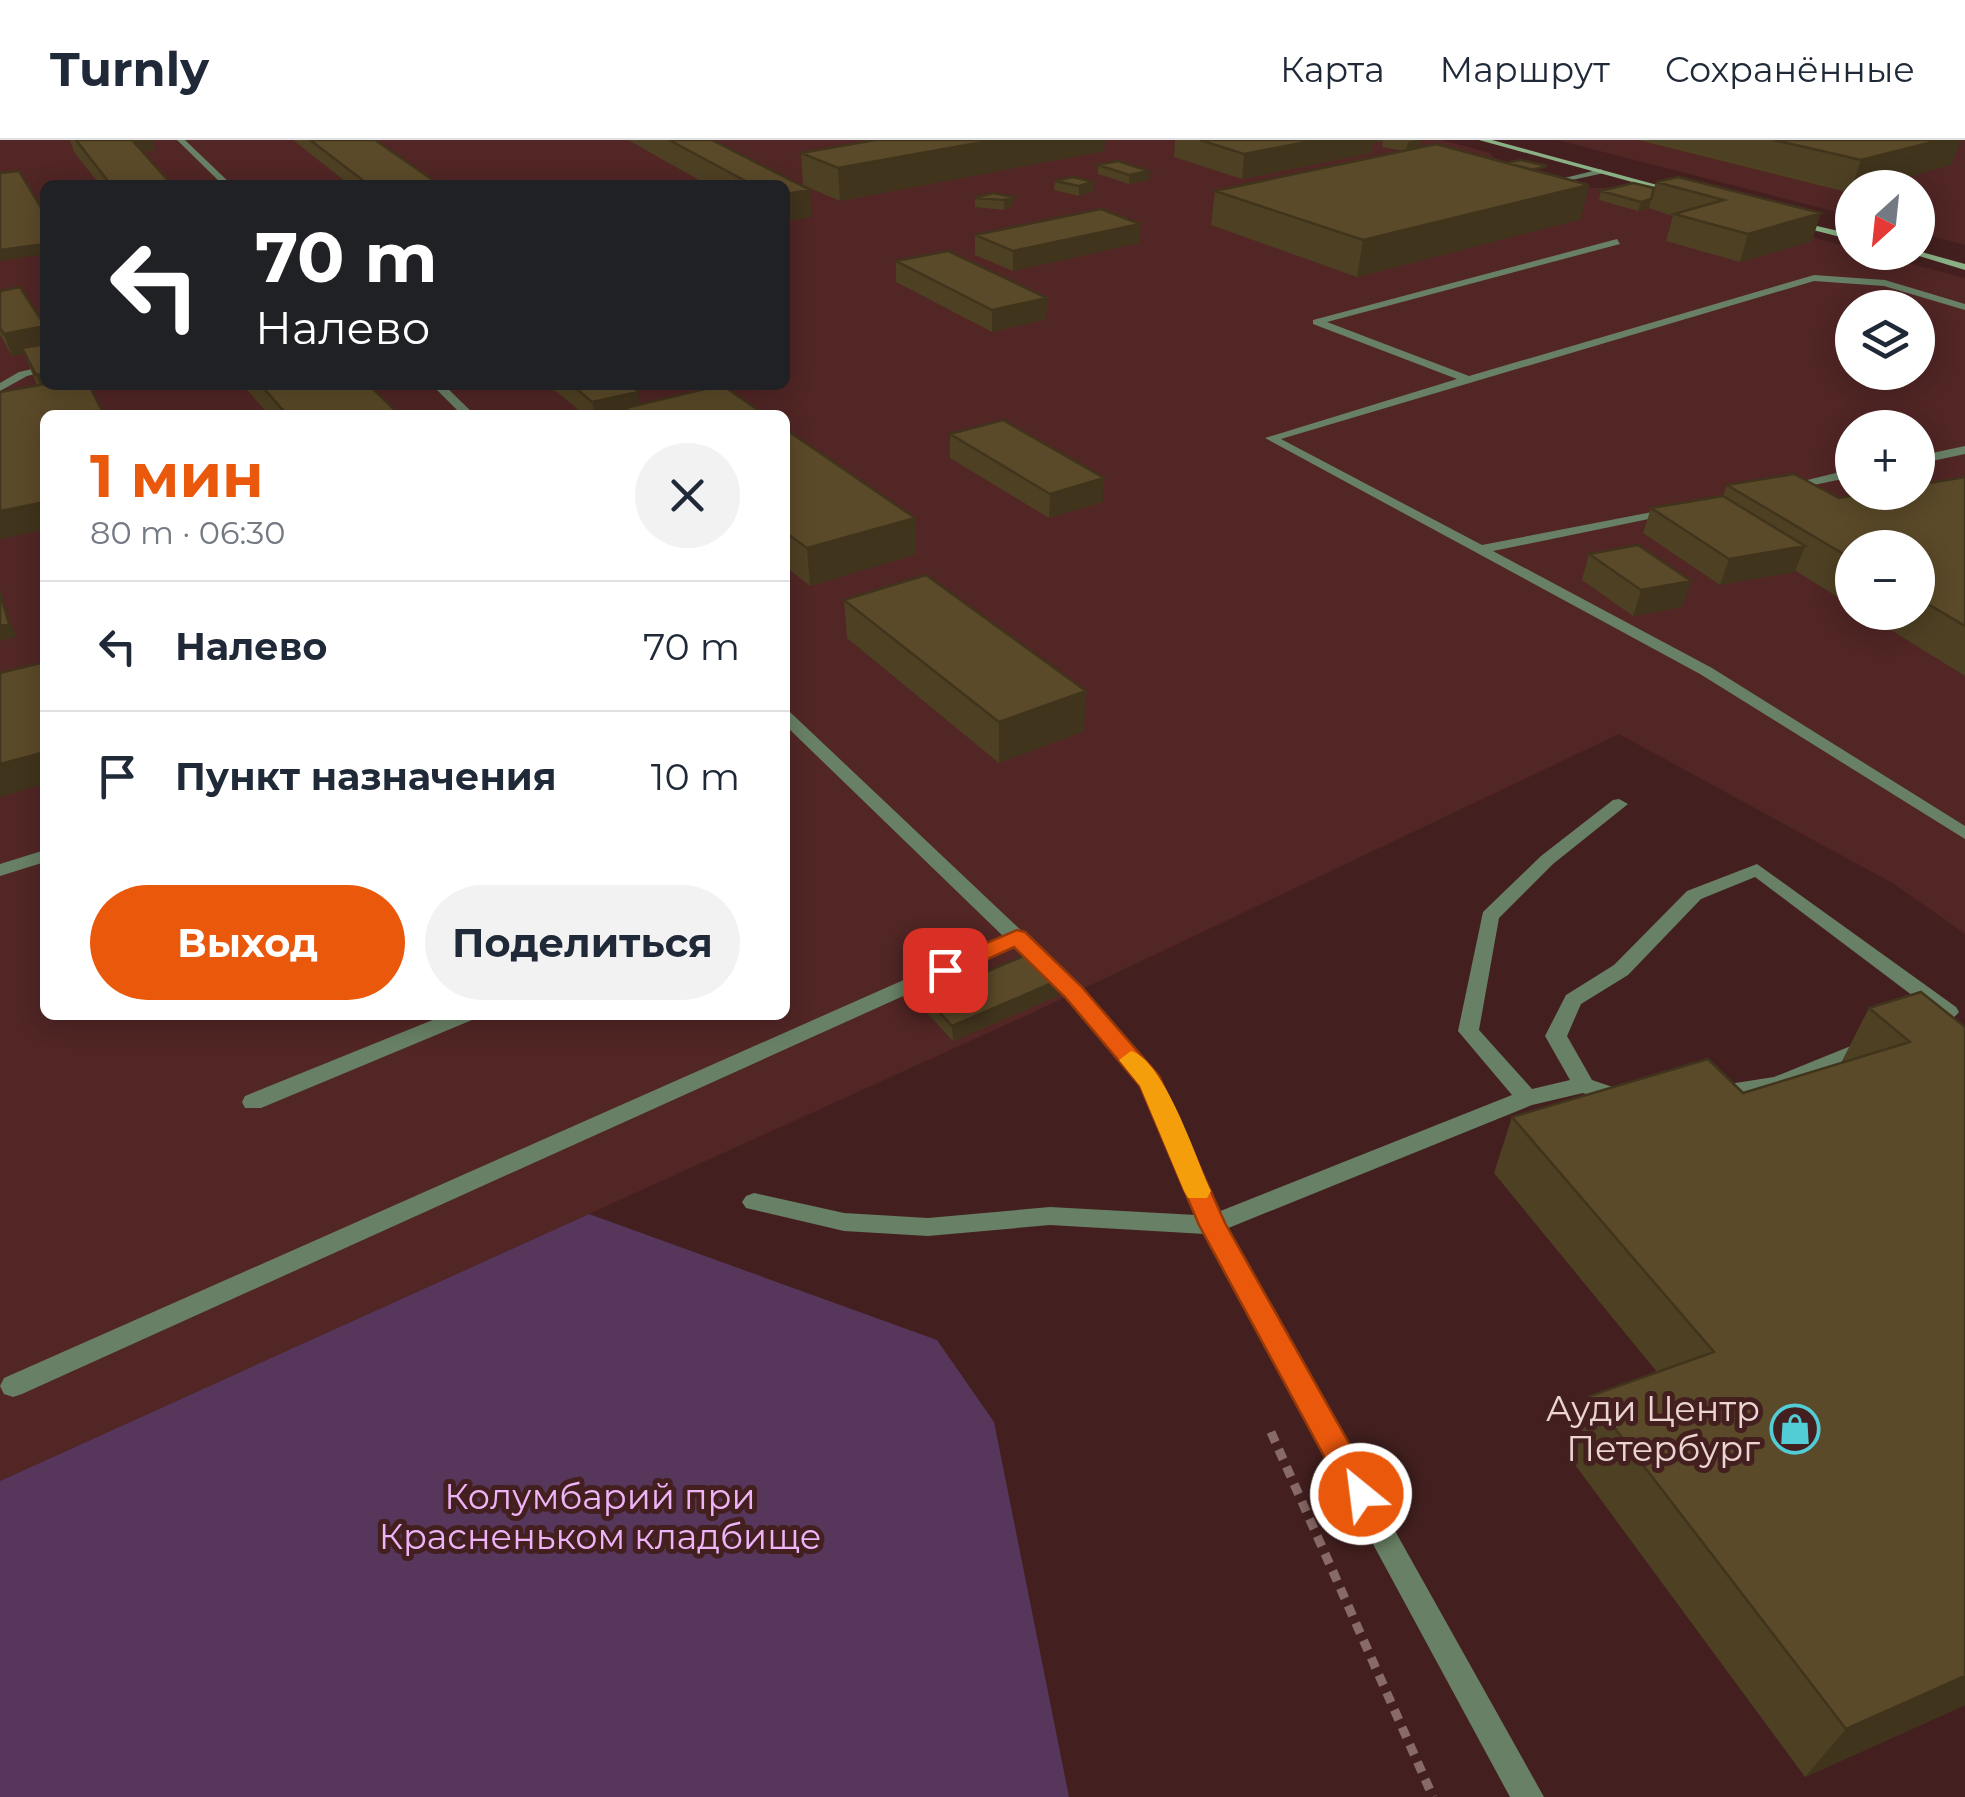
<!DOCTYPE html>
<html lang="ru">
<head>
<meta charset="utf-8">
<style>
	:root { --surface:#fff; --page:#f2f2f3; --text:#1f2937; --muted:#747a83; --line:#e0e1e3; --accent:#ea580c }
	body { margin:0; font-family:Montserrat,sans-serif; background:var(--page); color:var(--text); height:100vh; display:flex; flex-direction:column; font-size:38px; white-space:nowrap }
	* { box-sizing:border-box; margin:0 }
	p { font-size:32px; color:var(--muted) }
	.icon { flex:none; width:55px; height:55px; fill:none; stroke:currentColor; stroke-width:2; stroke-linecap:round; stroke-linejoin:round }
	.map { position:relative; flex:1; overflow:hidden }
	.sheet { position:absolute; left:40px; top:270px; width:750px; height:610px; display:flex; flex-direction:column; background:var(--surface); border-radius:15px; box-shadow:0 5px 25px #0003 }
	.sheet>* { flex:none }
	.guide { position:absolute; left:40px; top:40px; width:750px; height:210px; border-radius:15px; box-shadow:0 5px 25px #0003; background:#202124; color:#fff; overflow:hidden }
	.needle { width:65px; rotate:207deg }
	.fabs { position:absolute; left:1835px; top:30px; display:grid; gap:20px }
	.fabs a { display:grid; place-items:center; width:100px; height:100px; border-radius:50%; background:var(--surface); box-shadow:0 5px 25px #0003; font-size:50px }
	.pin { position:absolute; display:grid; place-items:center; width:85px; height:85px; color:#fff; margin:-42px; border-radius:20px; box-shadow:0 5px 15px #0006 }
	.me { position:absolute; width:110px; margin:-55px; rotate:331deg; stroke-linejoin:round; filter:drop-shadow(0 0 8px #0008) }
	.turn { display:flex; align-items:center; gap:35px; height:210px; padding:0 50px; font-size:45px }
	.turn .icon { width:130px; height:130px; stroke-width:2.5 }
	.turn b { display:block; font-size:70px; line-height:85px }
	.round { display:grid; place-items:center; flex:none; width:105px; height:105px; border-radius:52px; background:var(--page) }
	.summary { display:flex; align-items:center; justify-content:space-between; height:170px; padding:0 50px }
	h1 { font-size:60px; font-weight:700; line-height:75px; color:var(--accent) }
	.button { display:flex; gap:20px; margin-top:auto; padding:20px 50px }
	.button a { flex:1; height:115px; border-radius:60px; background:var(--accent); color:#fff; font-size:40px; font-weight:700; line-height:115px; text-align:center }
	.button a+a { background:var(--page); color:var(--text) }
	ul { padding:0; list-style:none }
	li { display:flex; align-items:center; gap:30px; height:130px; padding:0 50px; border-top:2px solid var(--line) }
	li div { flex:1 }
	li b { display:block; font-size:38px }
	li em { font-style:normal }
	header { display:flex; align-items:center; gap:60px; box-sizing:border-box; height:140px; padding:0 50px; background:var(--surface); border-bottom:2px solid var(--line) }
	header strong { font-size:48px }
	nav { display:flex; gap:55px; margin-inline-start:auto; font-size:35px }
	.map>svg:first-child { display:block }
</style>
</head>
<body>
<header>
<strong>Turnly</strong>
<nav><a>Карта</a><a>Маршрут</a><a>Сохранённые</a></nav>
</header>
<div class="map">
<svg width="1965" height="1657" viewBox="0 0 1965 1657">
	<rect width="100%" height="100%" fill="#43201f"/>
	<path fill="#512625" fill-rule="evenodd" d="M0,0H1442L1490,13L1498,23L1545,36L1594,48L1628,47L1852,108V112L1870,113L1965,138V794L1894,744L1619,594L1032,873L0,1341ZM45,45H785V245H45ZM1852,168H1918V232H1852ZM45,275H785V875H45ZM1852,288H1918V352H1852ZM1852,408H1918V472H1852Z
		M1557,0H1965V105L1918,92V48H1852V76Z"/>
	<path fill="#56365a" d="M589,1074L937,1200L994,1282L1069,1657H0V1341Z"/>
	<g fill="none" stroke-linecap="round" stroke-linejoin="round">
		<path stroke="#886a69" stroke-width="9" stroke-dasharray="11 8" stroke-linecap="butt" d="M1271,1292L1433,1657"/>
		<path fill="#688065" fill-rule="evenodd" d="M177,0H185L232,45H223Z
			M1601,29L1604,33L1540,47L1536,45Z
			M1617,99L1620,104L1327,182L1469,236L1814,135L1885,140L1965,164V170L1884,146L1814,141L1281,299L1482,405L1678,367V373L1673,374L1493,411L1712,528L1965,686V699L1700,534L1265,298L1457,239L1313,184V180Z
			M45,226V232L27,236L0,251V243L19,232Z
			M432,245H444L475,275H462Z
			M1965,306V314L1918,324V316Z
			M1852,329V337L1785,351L1779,347Z
			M785,571L791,573L1080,846L1159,937L1218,1072L1512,955L1458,891L1483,772L1541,716L1613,660L1619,659L1628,664L1553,724L1499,778L1479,890L1532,949L1570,940L1545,896L1566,855L1614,825L1687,751L1757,724L1956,867L1959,872C1951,883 1929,893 1916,889L1913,884L1916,879L1933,871L1755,737L1701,759L1628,835L1581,864L1567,896L1592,940L1630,953L1633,959L1630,965L1622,967L1583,953L1532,965L1226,1089L1544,1657H1510L1205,1094L1050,1085L928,1096L844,1091L746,1068L742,1062L746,1056L754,1053L844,1073L928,1078L1050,1067L1196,1075L1142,945L1066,856L1014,806L22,1254L13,1257L4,1254L0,1246L4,1238L1003,796L785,585Z
			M45,710V722L0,736V724Z
			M445,875H475L472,880L261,968H245L242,962L245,956Z
			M1868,899L1879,906L1875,911L1786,949L1716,962L1708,960L1705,954L1708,948L1716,946L1774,937Z"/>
		<path fill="#8ab085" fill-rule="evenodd" d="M1479,0H1492L1683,52L1676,54Z
			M1786,79L1852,94V100L1786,83Z
			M1918,111L1965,124V130L1906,112Z"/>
	</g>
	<path fill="#4e4023" d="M70,0H152L155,10L142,12L172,45H100L74,12Z
		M293,0H375L440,45H350Z
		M628,0H712L810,50L811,77L785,81V45H708Z
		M875,0H1105L1104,11L840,61L803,45L801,13Z
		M1175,0H1421L1420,7L1545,33L1581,79L1357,137L1211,85L1215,51L1404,11L1382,7L1383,1L1373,3L1371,13L1242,39L1174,17Z
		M1638,0H1961L1951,25L1852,48V52L1850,53Z
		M1098,25L1149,40L1129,44L1098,34Z
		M1073,37L1093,51L1079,56L1054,50L1055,41Z
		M1678,37L1812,101L1740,122L1666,101L1673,76L1649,68L1638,71L1599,60L1601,51L1654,48L1656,42Z
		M1013,57L1012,66L1004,70L975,67V58Z
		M1140,84L1139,103L1013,131L975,115V95Z
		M896,121L1047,158L1046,179L992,192L896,142Z
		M0,151L45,185V389L0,399V252L37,245L24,214L12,216L0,195Z
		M243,245H369L400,275H269Z
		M548,245H630L640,264L765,275H585Z
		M785,289L915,378L916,414L810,446L785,426Z
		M950,294L1103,362L1049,378L950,318Z
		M1965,337V536L1862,472H1918V408H1852V466L1796,431L1720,445L1643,393L1651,368L1723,356L1727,345L1839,358Z
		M1589,414L1691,441L1682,467L1633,476L1582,440Z
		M844,460L1084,591L999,623L847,498Z
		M1058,856L953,901L926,872V857Z
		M1869,868L1964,887L1965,885V1565L1805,1637L1565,1311L1590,1256L1657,1232L1494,1033L1512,977L1743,953L1841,923Z"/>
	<path fill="#40341d" d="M125,0H152L155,10L130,13Z
		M994,0H1105L1104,11L840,61L838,28Z
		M1316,0H1383L1373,3L1371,13L1242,39L1244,14Z
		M1417,0H1421L1420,8L1406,11L1408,2Z
		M1940,0H1961L1951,25L1869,48H1852V52L1850,53L1861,20Z
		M1149,31V40L1129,44V35Z
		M1093,42V51L1079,56V46Z
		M1589,45L1581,79L1357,137L1363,100Z
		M810,50L811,77L785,81V54Z
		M1013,57L1012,66L1004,70V60Z
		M1651,59L1649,68L1638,71L1641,62Z
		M1821,73L1812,101L1740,122L1748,94Z
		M1140,84L1139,103L1013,131V111Z
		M45,104V114L0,121V110Z
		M1047,158L1046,179L992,192V170Z
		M45,186V210L12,216L4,194Z
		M45,233V245L49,267L36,235Z
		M638,252L641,275L625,268L626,275H595L592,262Z
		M1104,338L1103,362L1049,378L1050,354Z
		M45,362V389L0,399V371Z
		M915,378L916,414L810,446L807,408Z
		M1805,406L1795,432L1720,445L1729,419Z
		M1691,441L1682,467L1633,476L1641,450Z
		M0,450L16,497L0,501Z
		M1086,551L1084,591L999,623V582Z
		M45,612V644L0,657V624Z
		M1059,840L1058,856L953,901L952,886Z
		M1965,1536V1565L1805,1637L1846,1589Z"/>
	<path fill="#5b4a29" stroke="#40341d" stroke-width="2.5" d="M76,0H132L172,45H111Z
		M310,0H375L440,45H369Z
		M669,0H712L810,50L785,54V45H753Z
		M875,0H994L838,28L801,13Z
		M1200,0H1316L1244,14Z
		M1774,0H1940L1861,20Z
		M1436,4L1589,45L1363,100L1215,51Z
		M1521,20L1547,26L1532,30L1507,23Z
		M1118,21L1149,31L1129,35L1098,25Z
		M19,31L45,74V104L0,110V33Z
		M1073,37L1093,42L1079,46L1055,41Z
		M1678,37L1821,73L1748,94L1674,74L1724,60L1656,42Z
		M1633,43L1654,48L1651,59L1641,62L1601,51Z
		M993,53L1013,57L1004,60L975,58Z
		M1101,69L1140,84L1013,111L975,95Z
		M948,111L1047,158L992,170L896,121Z
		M20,147L45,186L4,194L0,188V151Z
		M45,204V233L36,235L22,208Z
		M45,244V245H89L104,275H45V362L0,371V252Z
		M261,245H369L400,275H287Z
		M572,245H630L638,252L592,262Z
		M722,245L765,275H635L625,268Z
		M1003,280L1104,338L1050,354L950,294Z
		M785,289L915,378L807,408L785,392Z
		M1794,334L1839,358L1874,352H1918V345L1965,337V486L1918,458V408H1852V419L1727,345Z
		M1723,356L1805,406L1729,419L1651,368Z
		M1638,405L1691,441L1641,450L1589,414Z
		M926,435L1086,551L999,582L844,460Z
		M0,454L9,484L0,486Z
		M45,522V612L0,624V533Z
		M1031,813L1059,840L952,886L926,857Z
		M1921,852L1965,887V1536L1846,1589L1590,1256L1714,1212L1512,977L1708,919L1743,953L1910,902L1869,868Z"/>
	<path fill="#ea580c" stroke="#983908" stroke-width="2.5" d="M1017,790L1025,792L1081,846L1159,936L1225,1083L1372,1344L1377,1354L1372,1364L1361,1369L1350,1364L1199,1085L1140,946L1065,857L1014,807L953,835H937L934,830L937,824Z"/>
	<path fill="#f59e0b" d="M1131,911C1165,921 1196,1019 1211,1051L1207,1058H1188L1184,1051L1140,946L1119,920Z"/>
	<defs>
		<g id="shop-ring" transform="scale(2.5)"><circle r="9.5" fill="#43201f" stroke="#52ccd5" stroke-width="1.5"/><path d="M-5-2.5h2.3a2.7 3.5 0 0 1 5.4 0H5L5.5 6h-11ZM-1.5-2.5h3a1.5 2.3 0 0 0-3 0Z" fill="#52ccd5"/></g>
	</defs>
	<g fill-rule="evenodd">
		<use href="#shop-ring" x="1795" y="1289"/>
	</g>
	<g text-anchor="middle" stroke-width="10" stroke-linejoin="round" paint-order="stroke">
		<g font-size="35" fill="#ecd4d2" stroke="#43201f" text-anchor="end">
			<text x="1760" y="1281">Ауди Центр<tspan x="1760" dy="40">Петербург</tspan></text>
		</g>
		<g font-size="35" fill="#eeb4f7" stroke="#43201f">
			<text x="600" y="1369">Колумбарий при<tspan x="600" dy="40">Красненьком кладбище</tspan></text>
		</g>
	</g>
</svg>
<div class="fabs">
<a><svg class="needle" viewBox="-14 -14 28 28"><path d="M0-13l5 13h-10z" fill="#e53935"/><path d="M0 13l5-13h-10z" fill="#747a83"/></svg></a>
<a><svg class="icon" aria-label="layers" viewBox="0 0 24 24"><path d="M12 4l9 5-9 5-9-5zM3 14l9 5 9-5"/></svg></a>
<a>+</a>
<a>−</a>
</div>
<div class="pin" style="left:945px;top:830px;background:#d93025"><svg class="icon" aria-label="arrive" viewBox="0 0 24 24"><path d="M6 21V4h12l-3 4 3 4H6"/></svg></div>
<svg class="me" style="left:1361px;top:1354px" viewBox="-20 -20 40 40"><circle r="17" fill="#ea580c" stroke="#fff" stroke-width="3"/><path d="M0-11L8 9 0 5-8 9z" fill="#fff"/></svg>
<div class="guide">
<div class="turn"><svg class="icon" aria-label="left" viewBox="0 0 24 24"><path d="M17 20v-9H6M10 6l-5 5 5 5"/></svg><div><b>70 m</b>Налево</div></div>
</div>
<section class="sheet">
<div class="summary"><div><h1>1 мин</h1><p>80 m · 06:30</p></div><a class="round"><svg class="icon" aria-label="close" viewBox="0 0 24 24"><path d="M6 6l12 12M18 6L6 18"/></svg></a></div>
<ul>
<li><svg class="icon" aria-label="left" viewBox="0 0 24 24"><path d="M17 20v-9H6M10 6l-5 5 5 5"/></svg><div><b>Налево</b></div><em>70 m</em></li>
<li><svg class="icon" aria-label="arrive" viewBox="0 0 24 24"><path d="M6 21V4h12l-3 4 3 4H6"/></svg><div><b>Пункт назначения</b></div><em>10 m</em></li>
</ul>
<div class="button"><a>Выход</a><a>Поделиться</a></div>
</section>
</div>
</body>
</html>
